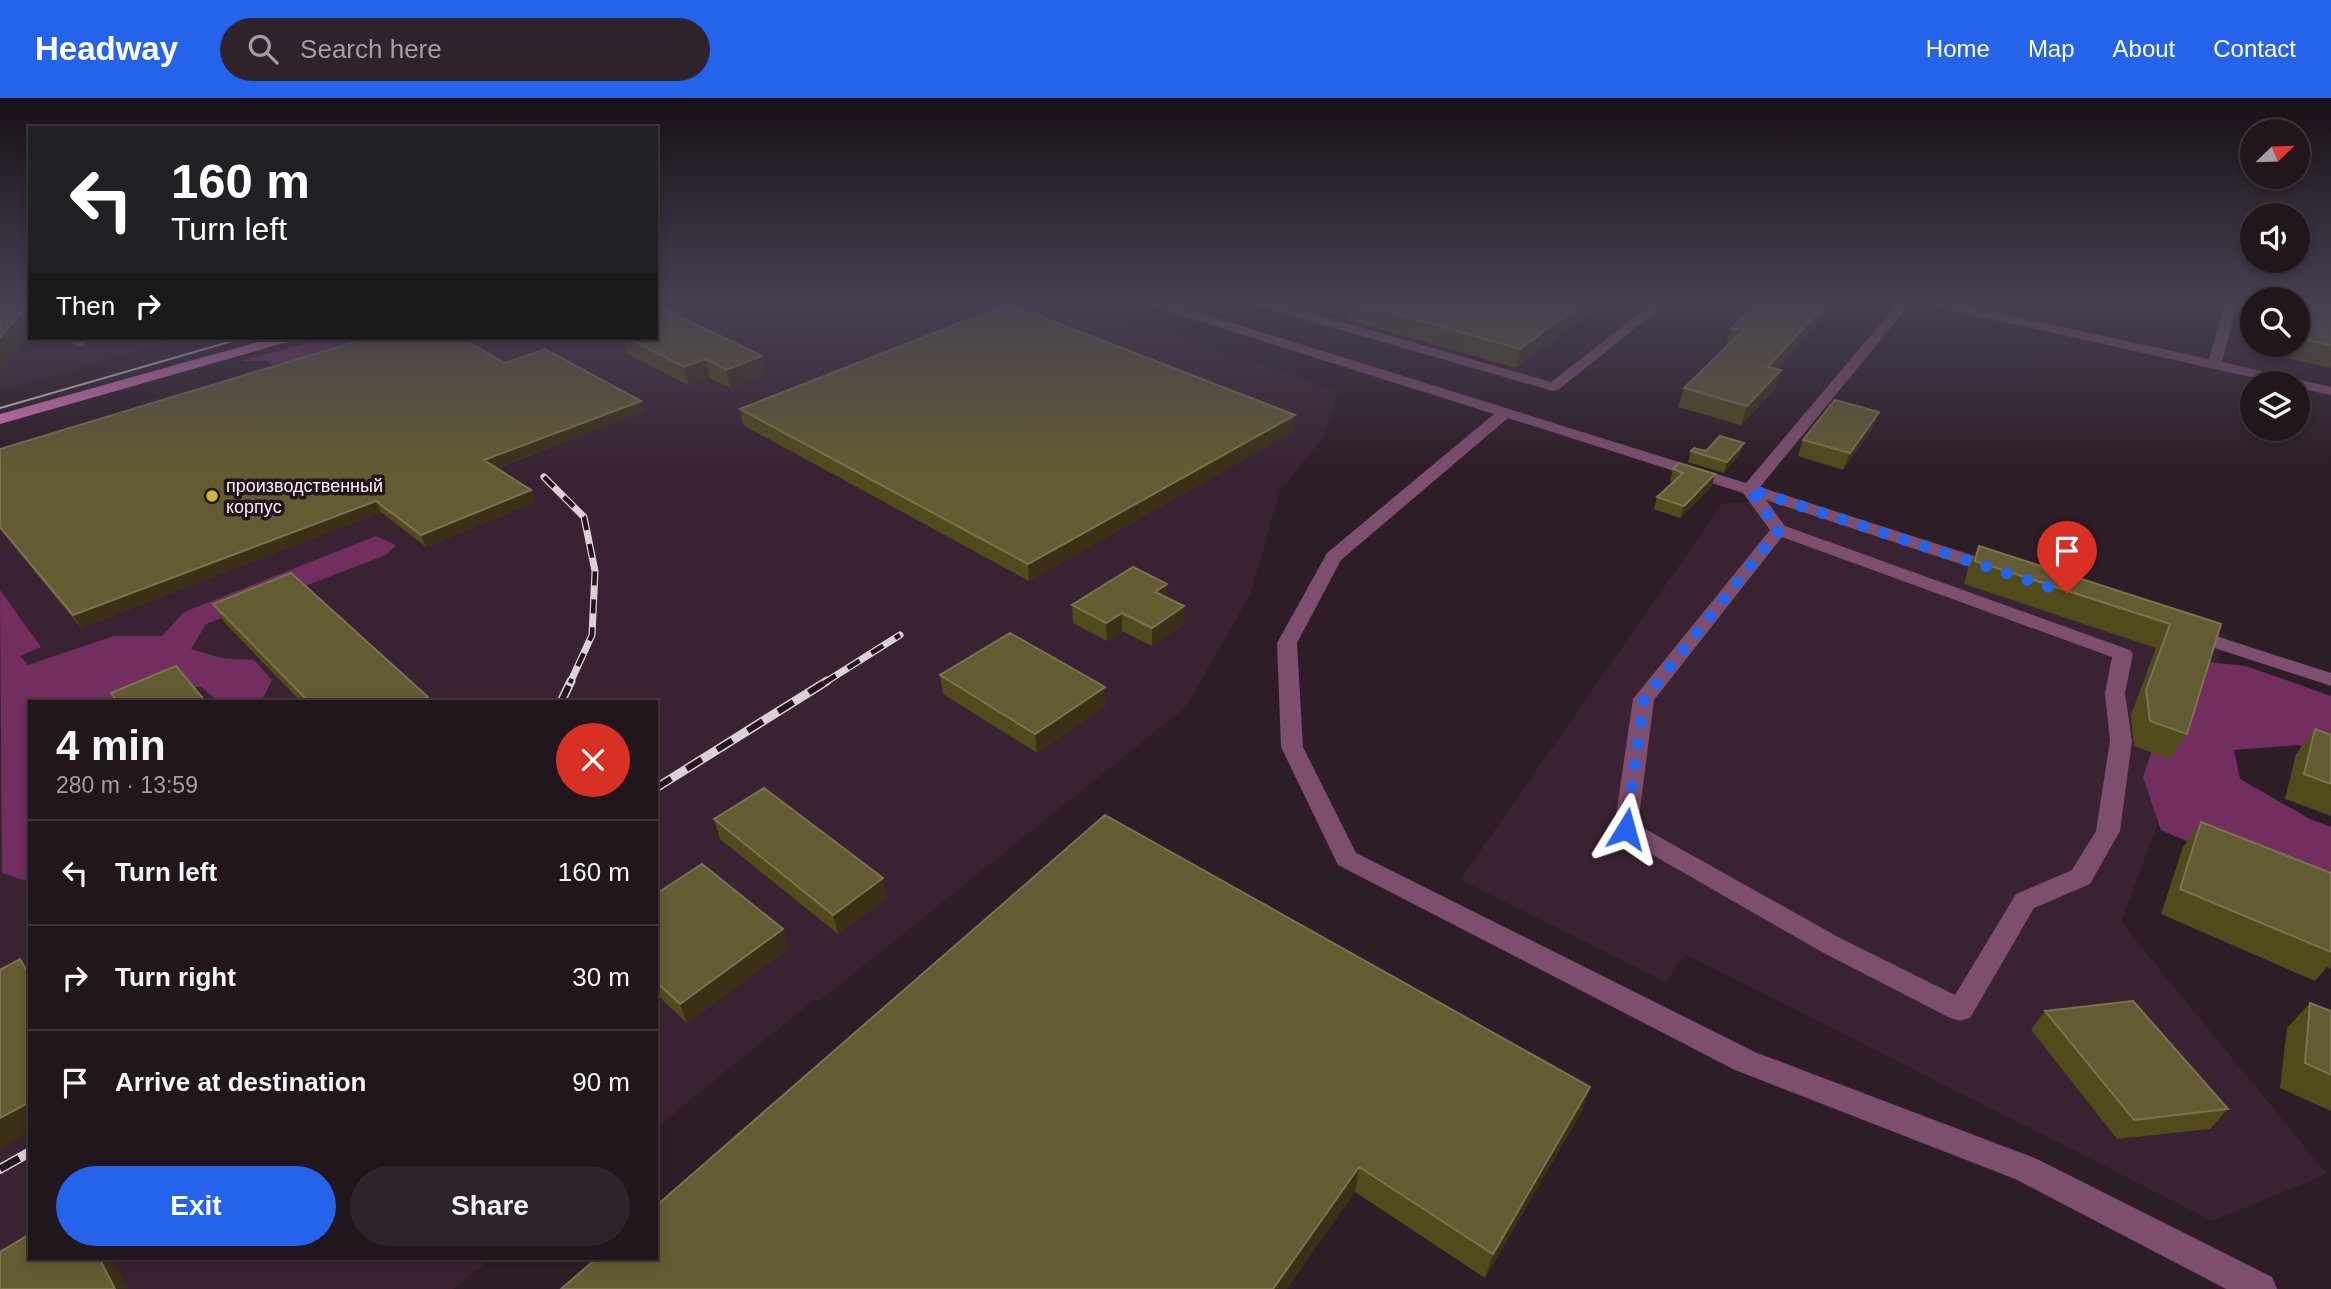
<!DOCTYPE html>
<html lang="en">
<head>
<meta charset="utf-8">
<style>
	:root { --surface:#22161d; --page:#2e232a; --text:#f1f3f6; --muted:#a29fa4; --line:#3f353b; --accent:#2563eb }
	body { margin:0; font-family:Helvetica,sans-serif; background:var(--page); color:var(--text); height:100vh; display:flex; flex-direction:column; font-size:26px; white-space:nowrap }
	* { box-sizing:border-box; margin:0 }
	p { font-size:23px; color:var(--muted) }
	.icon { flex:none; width:38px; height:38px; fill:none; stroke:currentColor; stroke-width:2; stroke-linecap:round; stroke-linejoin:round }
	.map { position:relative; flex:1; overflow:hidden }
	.sheet { position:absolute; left:28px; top:602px; width:630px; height:560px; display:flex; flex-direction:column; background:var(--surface); border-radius:0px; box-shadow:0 4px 10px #0003,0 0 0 2px var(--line) }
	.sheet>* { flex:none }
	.banner { position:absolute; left:28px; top:28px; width:630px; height:214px; border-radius:0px; box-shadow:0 4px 10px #0003,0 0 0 2px var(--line); background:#202124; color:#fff; overflow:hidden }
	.needle { width:46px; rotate:67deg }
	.fabs { position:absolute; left:2240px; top:21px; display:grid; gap:14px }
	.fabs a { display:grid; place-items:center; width:70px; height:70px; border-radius:50%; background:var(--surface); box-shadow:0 4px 10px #0003,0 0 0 2px var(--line); font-size:35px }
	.pin { position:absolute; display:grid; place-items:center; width:60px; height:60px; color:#fff; margin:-72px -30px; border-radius:50% 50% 50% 0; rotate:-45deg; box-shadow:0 0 7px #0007 }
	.pin .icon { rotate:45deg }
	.me { position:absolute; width:77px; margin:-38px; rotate:8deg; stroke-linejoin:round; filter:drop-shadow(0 0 5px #0008) }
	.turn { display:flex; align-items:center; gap:24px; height:147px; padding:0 28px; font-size:32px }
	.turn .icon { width:91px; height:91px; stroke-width:2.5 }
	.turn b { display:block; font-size:49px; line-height:60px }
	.then { display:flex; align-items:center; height:66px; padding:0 28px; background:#0003; gap:14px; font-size:26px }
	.round { display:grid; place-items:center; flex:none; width:74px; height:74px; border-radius:37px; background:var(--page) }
	.head { display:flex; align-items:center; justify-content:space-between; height:119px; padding:0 28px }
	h1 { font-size:42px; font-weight:600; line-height:52px }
	.action { display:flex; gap:14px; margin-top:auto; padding:14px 28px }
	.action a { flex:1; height:80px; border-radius:42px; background:var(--accent); color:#fff; font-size:28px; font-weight:600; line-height:80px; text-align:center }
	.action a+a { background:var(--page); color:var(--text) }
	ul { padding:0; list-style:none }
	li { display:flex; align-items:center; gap:21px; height:105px; padding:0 28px; border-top:2px solid var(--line) }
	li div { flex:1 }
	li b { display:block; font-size:26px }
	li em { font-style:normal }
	header { display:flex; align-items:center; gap:42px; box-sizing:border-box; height:98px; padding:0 35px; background:var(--accent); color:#fff }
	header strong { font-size:33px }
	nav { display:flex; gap:38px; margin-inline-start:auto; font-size:24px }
	.search { width:490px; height:63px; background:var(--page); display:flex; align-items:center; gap:18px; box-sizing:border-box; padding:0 24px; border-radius:38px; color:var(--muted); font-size:26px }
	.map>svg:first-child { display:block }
</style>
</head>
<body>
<header>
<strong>Headway</strong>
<div class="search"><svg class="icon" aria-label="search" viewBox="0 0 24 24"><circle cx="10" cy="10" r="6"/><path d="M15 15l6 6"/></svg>Search here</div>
<nav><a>Home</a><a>Map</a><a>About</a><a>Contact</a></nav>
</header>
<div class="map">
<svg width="2331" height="1191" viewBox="0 0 2331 1191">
	<rect width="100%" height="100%" fill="#2d1d27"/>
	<path fill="#392332" d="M0,205H30V240H178L0,294Z
		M656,205H1077L1338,293L1323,339L1280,393L1250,497L1185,610L821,902H814L656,1030V604H30V1160H492L453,1191H0V350L153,305L151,302L363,242L656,240Z
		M1794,400L2228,537L2121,824L2327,1076L2213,1123L1685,856L1666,884L1460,782L1722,406Z"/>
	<path fill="#712e5e" d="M324,240H385L272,267L267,263H241Z
		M376,438L396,447L386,457L206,526L191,551L221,560L254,562L272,582L261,604H219L201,589H185L152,604H30V784L2,775L0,492L41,549L20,558L28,567L114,538H162L184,514Z
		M2199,563L2246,568L2331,598V658L2298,647L2234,652L2240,681L2310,721L2331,729V800L2270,779L2161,732L2143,679L2169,602Z"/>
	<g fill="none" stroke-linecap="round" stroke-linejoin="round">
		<path fill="#7d4e6d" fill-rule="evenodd" d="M1150,205H1169L1746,385L1898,205H1911L1760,389L2005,468L2007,472L2005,476H1991L1766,402L1785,428L2130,552L2133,556L2125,595L2132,643L2120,733L2090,786L2034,810L1970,920L1960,923L1950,920L1822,854L1618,737L1614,731L1633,601L1770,432L1743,395L1508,320L1341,462L1297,545L1303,649L1356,755L1755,954L2037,1061L2272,1179L2277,1191H2226L2015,1081L1735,972L1338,767L1281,649L1277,545L1327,455L1494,316L1151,208ZM1782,439L2112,559L2105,595L2110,643L2096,733L2072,772L2016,796L1955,897L1840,840L1638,727L1654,602Z
			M1256,205H1276L1551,284L1653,205H1667L1558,292L1553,293L1257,208Z
			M1930,205H1953L2209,261L2225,205H2237L2222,264L2331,289V297L2298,290V285H2278L1936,209Z
			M76,240H90L84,248L79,249L72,245Z
			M185,240H201L194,244Z
			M2188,529L2331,575V588L2181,539L2178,535L2181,531Z"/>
		<path fill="#d875b9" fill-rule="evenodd" d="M272,240H293L291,243L0,326V316Z"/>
		<path stroke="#ddd1d8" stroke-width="2" d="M0,310L243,240"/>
		<g stroke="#ddd1d8" stroke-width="7">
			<path id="rail-far2" d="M544,379L584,419L595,473L592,537L570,585
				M824,585L900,537"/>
		</g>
		<g stroke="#ddd1d8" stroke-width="9">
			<path id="rail-far1" d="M561,604L571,583
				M656,690L827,583"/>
		</g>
		<g stroke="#ddd1d8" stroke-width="10">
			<path id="rail" d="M0,1071L30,1054"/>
		</g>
		<use href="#rail-far2" stroke="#23141e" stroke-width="4.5" stroke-dasharray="14" stroke-linecap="butt"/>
		<use href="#rail-far1" stroke="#23141e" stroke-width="6" stroke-dasharray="18" stroke-linecap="butt"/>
		<use href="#rail" stroke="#23141e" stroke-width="7" stroke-dasharray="22" stroke-linecap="butt"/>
	</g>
	<path fill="#514a1b" d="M656,205H708L675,216L766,277L730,290L710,280L689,288L627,255L622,240H656Z
		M1346,205H1604L1516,270L1345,221Z
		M1756,205H1835L1777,271L1775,291L1741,327L1678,309L1684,290L1728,248L1726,247L1732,230Z
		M2298,205H2331V270L2275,257L2277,247H2298Z
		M505,265L644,313L497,370L531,392L535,404L426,449L381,414L81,530L0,431V351Z
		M740,311L1294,333L1029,483L743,327Z
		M1879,314L1873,330L1843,372L1798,358L1803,342Z
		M1691,353H1706L1740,356L1724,375L1688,364Z
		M1679,365L1712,388L1680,420L1654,411L1657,399L1674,384L1670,383L1673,371Z
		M1979,448L2221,526L2187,636L2170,661L2134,648L2131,617L2156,550L1964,486L1968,471Z
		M1167,500L1184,508V526L1152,548L1122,533L1107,543L1073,525L1072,507Z
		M213,506L428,599L430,604H301L224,524Z
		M940,577L1106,608L1037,655L943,596Z
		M2315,631L2331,637V718L2285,701L2296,656Z
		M714,721L887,800L838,836L720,741Z
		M2201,724L2331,775V871L2327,869L2315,883L2161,816L2183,749Z
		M656,796L789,850L687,925L656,896Z
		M2310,905L2331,913V1013L2280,990L2287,930Z
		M2045,913L2228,1011L2210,1031L2117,1041L2031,932Z
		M1590,989L1581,1015L1485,1180L1355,1094L561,1191Z"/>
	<path fill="#3b3016" d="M29,205H30V237L0,275V240Z
		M656,205H708L656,222Z
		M1582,205H1604L1516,270L1520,251Z
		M1826,205H1835L1762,287L1768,269Z
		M762,258L766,277L730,290L726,272Z
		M706,261L710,280L689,288L684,269Z
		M1781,272L1775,291L1741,327L1747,308Z
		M641,303L644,313L488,373L484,362Z
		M1879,314L1873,330L1843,372L1850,355Z
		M1295,317L1294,333L1029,483L1028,466Z
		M1744,345L1740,356L1724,375L1727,364Z
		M1715,376L1712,388L1680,420L1684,408Z
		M531,392L535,404L426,449L421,437Z
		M376,403L381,414L81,530L73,517Z
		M1167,486V504L1155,494Z
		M1184,508V526L1152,548V530Z
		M1122,515V533L1107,543L1106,525Z
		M1105,589L1106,608L1037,655L1035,636Z
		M428,599L430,604H418Z
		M883,780L887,800L838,836L833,817Z
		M783,831L789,850L687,925L680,906Z
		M20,861L30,872V878Z
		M1590,989L1581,1015L1485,1180L1493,1156Z
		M30,1004V1034L0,1051V1020Z
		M1359,1069L1355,1094L1287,1191H1273Z
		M99,1160H112L128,1191H115Z"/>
	<path fill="#635b32" stroke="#7b7351" stroke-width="2" d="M0,205H29L0,240Z
		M1358,205H1582L1520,251Z
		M1756,205H1826L1768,269L1781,272L1747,308L1684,290L1744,232L1732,230Z
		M2298,205H2331V247L2298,240Z
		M1008,206L1295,317L1028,466L740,311Z
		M656,207L762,258L726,272L706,261L684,269L628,240H656Z
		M368,240H461L505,265L545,251L641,303L484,362L531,392L421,437L376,403L73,517L0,429V351Z
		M1835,302L1879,314L1850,355L1803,342Z
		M1720,338L1744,345L1727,364L1691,353L1694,350L1706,353Z
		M1679,365L1715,376L1684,408L1657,399L1683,375L1673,371Z
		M1979,448L2221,526L2187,636L2150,623L2146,592L2170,526L1975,463Z
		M1133,469L1167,486L1155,494L1184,508L1152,530L1122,515L1106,525L1072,507Z
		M291,475L428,599L418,604H309L213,506Z
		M1010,535L1105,589L1035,636L940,577Z
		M176,568L206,604H118L111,595Z
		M2315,631L2331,637V686L2304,676Z
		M764,690L883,780L833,817L714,721Z
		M1105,717L1590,989L1493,1156L1359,1069L1273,1191H561L597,1160H656V1108Z
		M2201,724L2331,775V854L2180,791Z
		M702,766L783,831L680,906L656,884V796Z
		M20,861L30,878V1004L0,1020V872Z
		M2133,903L2228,1011L2134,1022L2045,913Z
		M2310,905L2331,913V977L2305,965Z
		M30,1136V1160H99L115,1191H0V1154Z"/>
	<linearGradient id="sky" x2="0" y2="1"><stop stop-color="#191015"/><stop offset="0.55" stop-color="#464052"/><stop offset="1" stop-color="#464052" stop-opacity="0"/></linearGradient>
	<rect width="2331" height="372" fill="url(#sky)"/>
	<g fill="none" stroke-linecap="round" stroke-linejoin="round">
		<path stroke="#2563eb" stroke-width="12" stroke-dasharray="0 21.6" d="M1626,731L1644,601L1779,432L1749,391L2067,495"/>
	</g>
	<circle fill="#cbba39" stroke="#23141e" stroke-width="2.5" cx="212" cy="398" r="7"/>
	<g text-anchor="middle" stroke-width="7" stroke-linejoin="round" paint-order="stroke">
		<g font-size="18" fill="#fcf0f7" stroke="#23141e" text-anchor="start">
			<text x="226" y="394">производственный<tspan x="226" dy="21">корпус</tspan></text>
		</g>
	</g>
</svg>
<div class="fabs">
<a><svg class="needle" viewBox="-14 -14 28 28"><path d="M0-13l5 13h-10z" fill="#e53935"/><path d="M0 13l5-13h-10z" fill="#a29fa4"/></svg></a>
<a><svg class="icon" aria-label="sound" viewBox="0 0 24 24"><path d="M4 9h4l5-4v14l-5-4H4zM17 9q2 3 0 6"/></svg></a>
<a><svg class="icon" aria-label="search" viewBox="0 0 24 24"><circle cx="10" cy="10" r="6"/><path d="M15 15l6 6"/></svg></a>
<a><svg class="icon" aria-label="layers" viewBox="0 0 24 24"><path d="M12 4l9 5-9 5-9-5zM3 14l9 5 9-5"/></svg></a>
</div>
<div class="pin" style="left:2067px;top:495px;background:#d93025"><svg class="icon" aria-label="arrive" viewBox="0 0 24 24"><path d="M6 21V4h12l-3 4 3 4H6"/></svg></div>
<svg class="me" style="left:1626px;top:731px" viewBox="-20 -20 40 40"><path d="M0-17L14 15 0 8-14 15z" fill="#2563eb" stroke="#fff" stroke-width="4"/></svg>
<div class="banner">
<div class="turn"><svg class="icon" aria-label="left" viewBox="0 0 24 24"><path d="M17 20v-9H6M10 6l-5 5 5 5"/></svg><div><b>160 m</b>Turn left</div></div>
<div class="then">Then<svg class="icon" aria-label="right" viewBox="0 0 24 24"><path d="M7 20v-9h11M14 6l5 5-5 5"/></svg></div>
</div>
<section class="sheet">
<div class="head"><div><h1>4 min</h1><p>280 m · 13:59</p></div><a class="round" style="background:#d93025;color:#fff"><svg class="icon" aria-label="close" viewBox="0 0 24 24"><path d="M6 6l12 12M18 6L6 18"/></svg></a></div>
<ul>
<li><svg class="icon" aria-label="left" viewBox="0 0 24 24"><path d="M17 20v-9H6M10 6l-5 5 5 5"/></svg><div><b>Turn left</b></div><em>160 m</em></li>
<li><svg class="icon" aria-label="right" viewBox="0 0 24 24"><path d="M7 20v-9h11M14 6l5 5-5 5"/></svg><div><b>Turn right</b></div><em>30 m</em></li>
<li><svg class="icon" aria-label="arrive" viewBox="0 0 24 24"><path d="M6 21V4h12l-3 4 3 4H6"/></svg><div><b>Arrive at destination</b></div><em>90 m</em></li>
</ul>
<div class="action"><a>Exit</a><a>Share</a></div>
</section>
</div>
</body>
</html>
